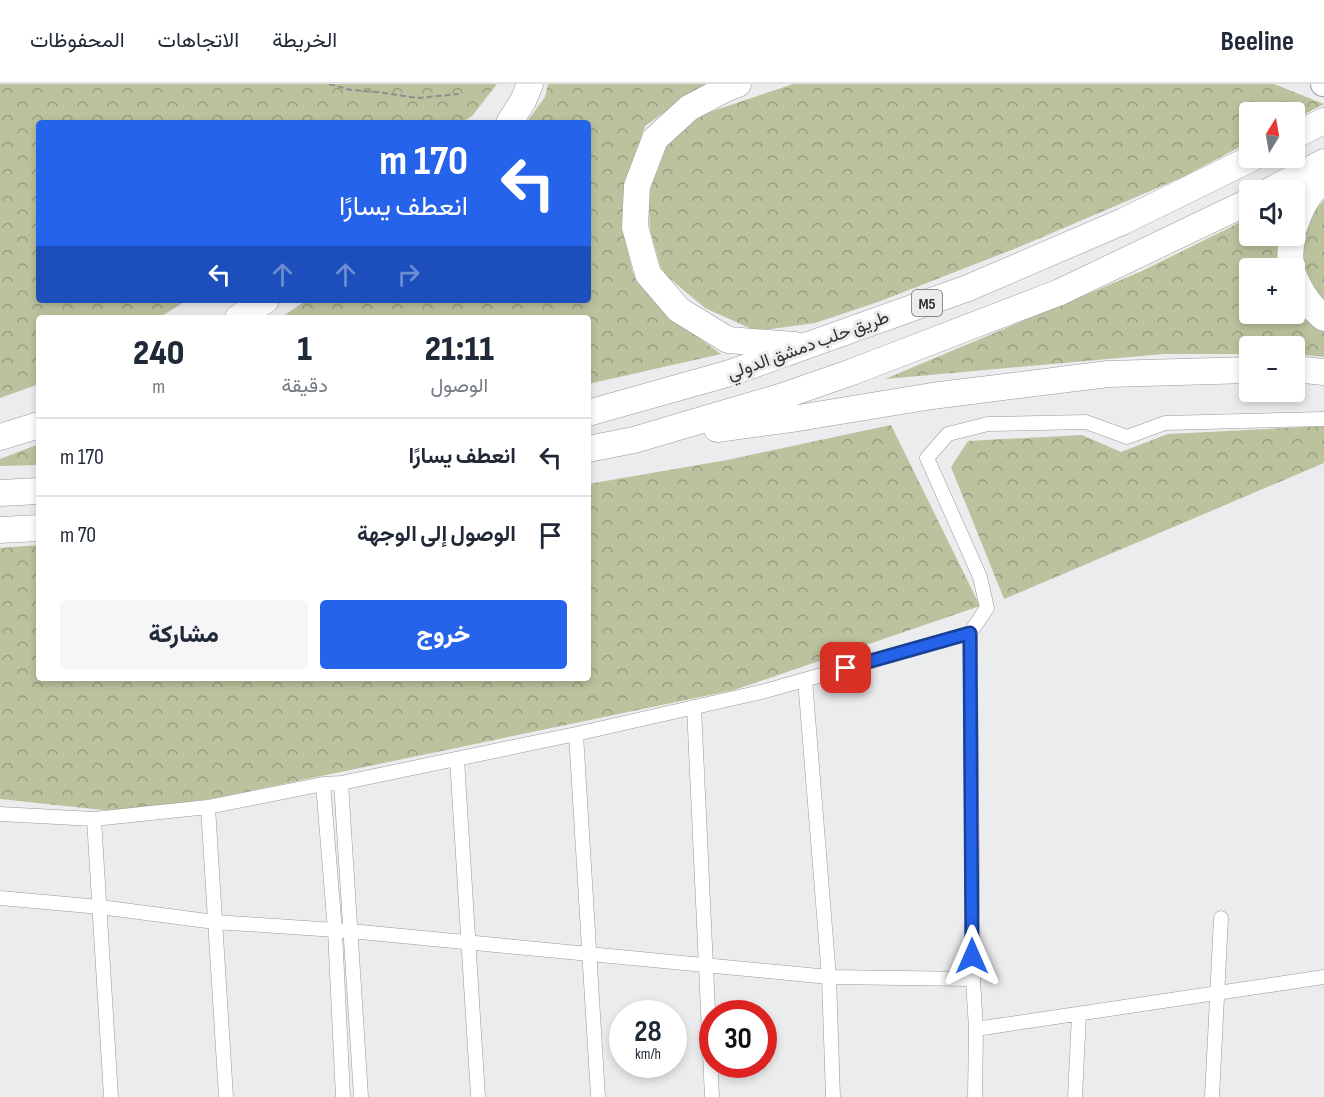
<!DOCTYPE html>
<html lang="ar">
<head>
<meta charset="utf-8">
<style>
	:root { --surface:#fff; --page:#f6f6f7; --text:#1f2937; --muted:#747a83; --line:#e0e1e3; --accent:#2563eb }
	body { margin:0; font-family:"Sofia Sans Condensed",Vazirmatn,sans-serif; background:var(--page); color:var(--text); direction:rtl; height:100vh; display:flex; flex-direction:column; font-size:22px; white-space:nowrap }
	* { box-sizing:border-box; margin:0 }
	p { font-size:20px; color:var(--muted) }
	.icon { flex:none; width:33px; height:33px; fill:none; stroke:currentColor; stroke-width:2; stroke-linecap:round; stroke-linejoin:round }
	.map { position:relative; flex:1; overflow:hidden; direction:ltr }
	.side { position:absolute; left:36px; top:231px; width:555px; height:366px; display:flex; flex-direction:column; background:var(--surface); border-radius:6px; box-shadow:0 3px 9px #0003; direction:rtl }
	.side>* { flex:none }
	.banner { position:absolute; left:36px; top:36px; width:555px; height:183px; border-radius:6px; box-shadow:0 3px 9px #0003; direction:rtl; background:#2563eb; color:#fff; overflow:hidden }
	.needle { width:39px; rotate:11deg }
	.buttons { position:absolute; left:1239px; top:18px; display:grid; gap:12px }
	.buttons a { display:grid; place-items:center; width:66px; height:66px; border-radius:6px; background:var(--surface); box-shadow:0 3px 9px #0003; font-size:30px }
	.speed { position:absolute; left:609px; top:916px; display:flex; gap:12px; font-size:30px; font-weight:700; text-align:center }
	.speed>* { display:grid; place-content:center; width:78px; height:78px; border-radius:50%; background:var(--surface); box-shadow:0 3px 9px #0003; line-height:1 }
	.speed small { font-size:15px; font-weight:400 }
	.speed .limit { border:9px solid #d22; background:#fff; color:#111 }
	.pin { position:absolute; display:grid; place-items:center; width:51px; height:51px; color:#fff; margin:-26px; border-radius:12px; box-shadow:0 3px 9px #0006 }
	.me { position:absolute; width:66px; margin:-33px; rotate:0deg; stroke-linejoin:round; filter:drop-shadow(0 0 4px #0008) }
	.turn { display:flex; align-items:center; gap:21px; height:126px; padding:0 24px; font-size:27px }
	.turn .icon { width:78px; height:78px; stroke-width:2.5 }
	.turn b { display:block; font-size:42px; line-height:51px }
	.lanes { display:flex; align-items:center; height:57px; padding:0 24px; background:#0003; justify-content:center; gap:30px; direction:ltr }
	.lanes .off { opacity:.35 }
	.eta { display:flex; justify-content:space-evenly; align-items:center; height:102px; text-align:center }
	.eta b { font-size:36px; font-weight:800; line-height:42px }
	.button { display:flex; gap:12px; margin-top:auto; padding:12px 24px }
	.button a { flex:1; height:69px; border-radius:6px; background:var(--accent); color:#fff; font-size:24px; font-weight:800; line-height:69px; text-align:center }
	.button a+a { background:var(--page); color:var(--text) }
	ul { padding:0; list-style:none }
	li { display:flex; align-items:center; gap:18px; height:78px; padding:0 24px; border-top:2px solid var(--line) }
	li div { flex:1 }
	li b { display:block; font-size:22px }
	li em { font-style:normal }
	header { display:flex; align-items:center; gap:36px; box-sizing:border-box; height:84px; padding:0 30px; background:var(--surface); border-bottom:2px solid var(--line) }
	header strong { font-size:28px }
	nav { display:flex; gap:33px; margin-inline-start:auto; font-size:21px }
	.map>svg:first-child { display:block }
</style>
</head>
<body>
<header>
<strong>Beeline</strong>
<nav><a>الخريطة</a><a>الاتجاهات</a><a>المحفوظات</a></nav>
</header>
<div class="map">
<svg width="1324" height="1013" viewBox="0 0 1324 1013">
	<defs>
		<pattern id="forest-crowns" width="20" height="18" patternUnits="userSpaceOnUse" patternTransform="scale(1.5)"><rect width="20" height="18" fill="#bbc29d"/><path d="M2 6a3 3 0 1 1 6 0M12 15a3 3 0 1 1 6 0" fill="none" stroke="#999e81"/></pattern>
	</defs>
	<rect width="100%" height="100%" fill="#ebecee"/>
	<path fill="url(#forest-crowns)" d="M0,0H497L472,32L461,39H39V216H187L159,234H39V300L0,314Z
		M548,0H713L679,18L645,42L626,99L622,143L633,189L669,232L721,270L588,300V234H280L307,216H588V39H526L545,13Z
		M793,0H1274L1324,20L1295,35L1294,28H1250L1249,58L1183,93L1019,163L878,218L815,239L756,247L705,224L662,188L650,146L648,102L664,63L695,33Z
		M1324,116V219L1308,199L1301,178V156L1311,131Z
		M1249,134L1250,152H1285L1284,184H1250V230H1294L1295,210L1324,244V273L1295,270L1294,262H1250L1249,270H1163L885,295L1142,187Z
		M891,341L980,522L734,606L216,714L122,728L0,715V464L39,461V594H588V400L727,376Z
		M1324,342V379L1004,515L951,383L968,357L1082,351L1121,368L1168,350Z
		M39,360V381L0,382V375Z"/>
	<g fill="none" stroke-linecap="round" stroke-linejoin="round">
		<g stroke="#98999a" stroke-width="15">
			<path id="minor" d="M970,549L973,895
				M805,596L829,893L833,1013
				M694,623L712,1013
				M576,650L598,1013
				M457,675L478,1013
				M341,699L361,1013
				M323,700L335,847L343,1013
				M208,723L226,1013
				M0,730L94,735L208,723L323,700L341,699L576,650L765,607L970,549L987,524L980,493L927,374L948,350L988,340L1086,338L1127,353L1165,339L1324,335
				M94,735L111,1013
				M0,814L100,823L215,838L350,847L829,893L973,895L976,945L1324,893
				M975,1013L976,945
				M1075,1013L1079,930
				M1212,1013L1221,834"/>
		</g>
		<g stroke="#98999a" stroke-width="26">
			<path id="trunk" d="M1323,0H1324"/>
		</g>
		<g stroke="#98999a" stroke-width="27">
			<path id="motorway" d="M738,0L727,4L689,24L655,55L637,102L635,143L648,190L679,226L728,256L795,261
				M509,39L523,17L530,0
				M1294,52L1324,37
				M1271,106L1324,78
				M1294,144C1301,123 1307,111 1324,95
				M1292,184C1289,173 1290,163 1293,152
				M1294,192C1301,209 1310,223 1324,234
				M238,234L266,216
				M1294,285L1324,288
				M588,329L730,289L968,204L1124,137L1252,74
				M717,345L798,334L932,312L1108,290L1250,286
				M0,353L39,341
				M588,365L634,356L783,312L852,288L1060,208L1250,117
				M0,409L39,407
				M0,446L39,444"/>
		</g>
		<path stroke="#8d8e90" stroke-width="2" stroke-dasharray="6 3" stroke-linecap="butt" d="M329,0L351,6L377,8L418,14L459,10"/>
		<use href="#minor" stroke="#fff" stroke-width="14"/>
		<use href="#trunk" stroke="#fff" stroke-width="24"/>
		<use href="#motorway" stroke="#fff" stroke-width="26"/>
	</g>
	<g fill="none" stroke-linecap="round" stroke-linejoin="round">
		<g stroke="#184099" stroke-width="15">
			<path id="route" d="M846,584L970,549L972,872"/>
		</g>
		<use href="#route" stroke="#2563eb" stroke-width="10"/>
	</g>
	<g text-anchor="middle" stroke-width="6" stroke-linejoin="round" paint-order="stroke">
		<rect fill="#ebecee" stroke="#6a6a6c" stroke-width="1.5" x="912" y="206" width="30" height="26" rx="4.5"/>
		<g font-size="16" font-weight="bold" fill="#323334">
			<text x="927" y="225">M5</text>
		</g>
		<g font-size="18" fill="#323334" stroke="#ebecee">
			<text transform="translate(808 261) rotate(-20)" y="6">طريق حلب دمشق الدولي</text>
		</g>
	</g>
</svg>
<div class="buttons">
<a><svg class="needle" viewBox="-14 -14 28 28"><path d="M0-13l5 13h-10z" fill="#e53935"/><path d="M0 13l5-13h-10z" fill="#747a83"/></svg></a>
<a><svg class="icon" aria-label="sound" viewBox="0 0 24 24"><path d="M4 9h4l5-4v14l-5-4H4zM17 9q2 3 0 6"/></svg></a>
<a>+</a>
<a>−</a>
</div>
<div class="speed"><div>28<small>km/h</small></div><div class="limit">30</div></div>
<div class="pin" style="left:846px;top:584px;background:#d93025"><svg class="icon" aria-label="arrive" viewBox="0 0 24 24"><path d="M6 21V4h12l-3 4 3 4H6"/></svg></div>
<svg class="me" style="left:972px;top:872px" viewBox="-20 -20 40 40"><path d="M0-17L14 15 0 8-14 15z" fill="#2563eb" stroke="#fff" stroke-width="4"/></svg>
<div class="banner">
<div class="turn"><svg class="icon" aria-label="left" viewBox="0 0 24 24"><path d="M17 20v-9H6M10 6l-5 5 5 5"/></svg><div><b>170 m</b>انعطف يسارًا</div></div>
<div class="lanes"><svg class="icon" aria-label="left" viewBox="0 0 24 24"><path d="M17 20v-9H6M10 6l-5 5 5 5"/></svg><svg class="icon off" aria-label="ahead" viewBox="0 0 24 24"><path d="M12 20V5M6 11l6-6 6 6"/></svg><svg class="icon off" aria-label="ahead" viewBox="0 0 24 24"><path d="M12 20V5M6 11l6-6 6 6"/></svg><svg class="icon off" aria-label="right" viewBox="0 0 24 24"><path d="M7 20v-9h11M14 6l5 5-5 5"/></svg></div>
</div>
<section class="side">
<div class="eta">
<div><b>21:11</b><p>الوصول</p></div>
<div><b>1</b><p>دقيقة</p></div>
<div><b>240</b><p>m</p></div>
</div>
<ul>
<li><svg class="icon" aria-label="left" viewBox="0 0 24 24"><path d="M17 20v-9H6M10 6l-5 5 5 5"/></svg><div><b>انعطف يسارًا</b></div><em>170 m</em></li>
<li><svg class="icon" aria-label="arrive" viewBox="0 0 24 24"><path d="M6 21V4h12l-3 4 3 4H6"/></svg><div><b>الوصول إلى الوجهة</b></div><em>70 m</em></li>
</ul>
<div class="button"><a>خروج</a><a>مشاركة</a></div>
</section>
</div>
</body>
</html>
